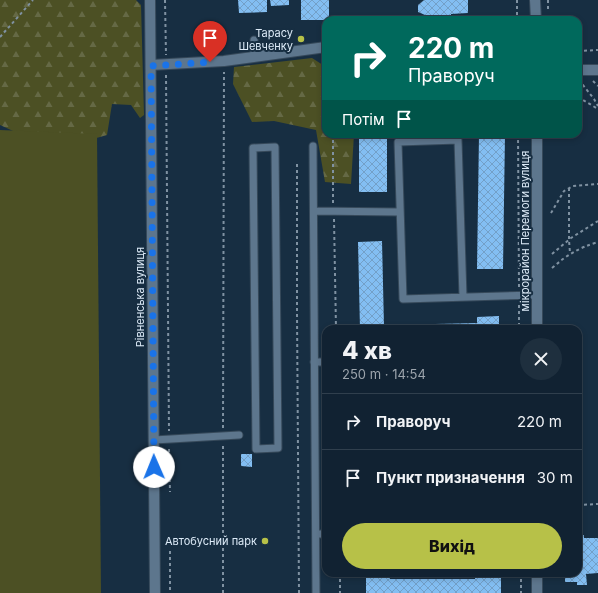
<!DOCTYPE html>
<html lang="uk">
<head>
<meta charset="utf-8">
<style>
	:root { --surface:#112232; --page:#1e2f3e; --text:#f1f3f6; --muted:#9ca4ac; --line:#303f4d; --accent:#b7c148 }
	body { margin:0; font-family:Inter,sans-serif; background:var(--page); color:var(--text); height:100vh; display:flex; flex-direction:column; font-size:15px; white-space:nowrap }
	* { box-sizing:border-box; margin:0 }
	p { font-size:13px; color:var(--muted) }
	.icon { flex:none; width:22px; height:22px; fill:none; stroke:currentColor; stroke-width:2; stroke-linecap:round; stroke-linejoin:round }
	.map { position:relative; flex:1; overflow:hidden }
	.panel { position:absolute; left:322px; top:325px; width:260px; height:252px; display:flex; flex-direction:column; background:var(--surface); border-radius:12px; box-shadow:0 2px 6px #0003,0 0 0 1px var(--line) }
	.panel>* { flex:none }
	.hud { position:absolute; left:322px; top:16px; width:260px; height:122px; border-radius:12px; box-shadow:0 2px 6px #0003,0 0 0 1px var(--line); background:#00695c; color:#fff; overflow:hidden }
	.pin { position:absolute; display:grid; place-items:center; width:34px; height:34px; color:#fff; margin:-41px -17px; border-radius:50% 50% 50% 0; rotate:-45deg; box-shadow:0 0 4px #0007 }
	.pin .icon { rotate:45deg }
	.me { position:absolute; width:44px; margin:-22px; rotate:359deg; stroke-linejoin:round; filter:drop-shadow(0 0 3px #0008) }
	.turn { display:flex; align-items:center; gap:14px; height:84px; padding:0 20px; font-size:18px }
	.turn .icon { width:52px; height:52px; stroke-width:2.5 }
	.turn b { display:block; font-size:28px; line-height:34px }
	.then { display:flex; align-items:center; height:38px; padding:0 20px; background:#0003; gap:8px; font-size:15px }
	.round { display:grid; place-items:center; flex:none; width:42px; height:42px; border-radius:21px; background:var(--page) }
	.headline { display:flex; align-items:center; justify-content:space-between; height:68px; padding:0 20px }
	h1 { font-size:24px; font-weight:800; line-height:30px }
	.button { display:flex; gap:8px; margin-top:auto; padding:8px 20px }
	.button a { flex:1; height:46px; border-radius:24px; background:var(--accent); color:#111; font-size:16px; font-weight:800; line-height:46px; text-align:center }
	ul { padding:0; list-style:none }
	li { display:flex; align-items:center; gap:12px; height:56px; padding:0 20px; border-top:1px solid var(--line) }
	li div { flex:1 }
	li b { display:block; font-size:15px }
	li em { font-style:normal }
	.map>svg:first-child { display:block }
</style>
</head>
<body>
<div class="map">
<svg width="598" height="593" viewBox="0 0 598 593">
	<defs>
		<pattern id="forest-firs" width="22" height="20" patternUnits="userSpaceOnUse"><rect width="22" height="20" fill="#4c5024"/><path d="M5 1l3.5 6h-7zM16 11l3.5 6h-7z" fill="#656945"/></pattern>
		<pattern id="building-cross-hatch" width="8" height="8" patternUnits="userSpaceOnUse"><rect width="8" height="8" fill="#83bef2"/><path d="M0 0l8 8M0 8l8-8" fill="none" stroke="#73a0c8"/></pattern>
	</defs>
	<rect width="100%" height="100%" fill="#172e42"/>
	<path fill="url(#forest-firs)" d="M0,0H136L141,5L144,115L140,118L131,105L112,104L107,135L72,145L24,136L0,125Z
		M312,58L326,67V134H354L351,184L325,182L316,130L274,121L252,122L233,84L234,67Z"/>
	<path fill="#4c5024" d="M0,130L97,134L101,593H0Z"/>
	<path fill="url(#building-cross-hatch)" d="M238,0H267V12L239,13Z
		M270,0H289V5L271,6Z
		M301,0H329V20H301Z
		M424,0H468V13L451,14V20H425V15L418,12V5Z
		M359,134H387V192H359Z
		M479,134H505L503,269H477Z
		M382,241L384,326H391V329H360L358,242Z
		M499,316V329H393V325L477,323V317Z
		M241,454H252V467L241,466Z
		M578,535H584V538H598V573L586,574L587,585H577V582H565V573H578Z
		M366,573H390V579H475V573H501V593H366Z"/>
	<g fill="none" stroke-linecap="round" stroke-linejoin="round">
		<g stroke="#36495a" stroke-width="9">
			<path id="service" d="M254,57V40
				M313,146L316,593
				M275,147L278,448L256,449L253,148Z
				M314,211L400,212
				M463,297L458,140L398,142L403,299L537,295
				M314,362H326
				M154,440L239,435
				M316,534H326"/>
		</g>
		<g stroke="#36495a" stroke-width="12">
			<path id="minor" d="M535,0L536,20
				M151,65L224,61L326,47
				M578,70H598
				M537,329V134
				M537,593V573"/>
		</g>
		<g stroke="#36495a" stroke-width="12">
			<path id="secondary" d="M150,0L155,593"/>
		</g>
		<path stroke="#8092a2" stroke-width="2" stroke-dasharray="3 3" stroke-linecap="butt" d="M165,0L166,55
			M517,0V20
			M548,0V11
			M0,37L33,0
			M578,51L598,50
			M166,75L169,431
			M579,80L594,99L598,106
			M593,81L598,86
			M578,97L598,109
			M333,134V203
			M518,134L519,287
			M297,164V313L299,593
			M569,188V240L570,253
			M551,213L564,191L573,186L598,184
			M334,219L336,329
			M552,254L571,238L598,221
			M552,268C567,255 578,248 598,242
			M519,305V329
			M223,428L224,72
			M169,449L170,492
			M578,505L598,504
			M170,551V593
			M340,573V593
			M521,573V593
			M223,593V444"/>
		<use href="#service" stroke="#5d768d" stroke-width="7"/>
		<use href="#minor" stroke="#5d768d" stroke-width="10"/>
		<use href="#secondary" stroke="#5d768d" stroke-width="10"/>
	</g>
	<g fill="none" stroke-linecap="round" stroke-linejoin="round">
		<path stroke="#1a73e8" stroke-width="7" stroke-dasharray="0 12.6" d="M154,467L151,66L210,62"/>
	</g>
	<g fill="#b7c148" stroke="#172e42" stroke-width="1.5">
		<circle cx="301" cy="39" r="4"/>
		<circle cx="265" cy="541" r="4"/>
	</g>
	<g text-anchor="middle" stroke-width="4" stroke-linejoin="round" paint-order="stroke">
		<g font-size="11" fill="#dceaf7" stroke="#172e42" text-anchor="end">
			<text x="293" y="37">Тарасу<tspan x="293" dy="13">Шевченку</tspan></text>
			<text x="257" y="545">Автобусний парк</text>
		</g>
		<g font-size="11" fill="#dceaf7" stroke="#172e42">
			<text transform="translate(525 231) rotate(-90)" y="4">мікрорайон Перемоги вулиця</text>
			<text transform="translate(140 297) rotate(-90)" y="4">Рівненська вулиця</text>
		</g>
	</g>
</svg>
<div class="pin" style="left:210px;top:62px;background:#d93025"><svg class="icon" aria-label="arrive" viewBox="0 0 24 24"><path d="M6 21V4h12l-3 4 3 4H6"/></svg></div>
<svg class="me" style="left:154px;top:467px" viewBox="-20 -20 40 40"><circle r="19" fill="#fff"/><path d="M0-13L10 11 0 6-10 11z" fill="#1a73e8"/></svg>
<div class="hud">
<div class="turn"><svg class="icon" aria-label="right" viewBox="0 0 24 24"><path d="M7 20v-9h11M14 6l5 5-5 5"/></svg><div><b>220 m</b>Праворуч</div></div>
<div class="then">Потім<svg class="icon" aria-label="arrive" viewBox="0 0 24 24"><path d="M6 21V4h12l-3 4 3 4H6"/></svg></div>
</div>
<section class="panel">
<div class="headline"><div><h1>4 хв</h1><p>250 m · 14:54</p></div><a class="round"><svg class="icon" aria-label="close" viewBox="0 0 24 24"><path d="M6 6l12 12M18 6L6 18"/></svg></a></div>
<ul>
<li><svg class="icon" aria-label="right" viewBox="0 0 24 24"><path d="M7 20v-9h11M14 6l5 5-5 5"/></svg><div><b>Праворуч</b></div><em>220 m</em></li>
<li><svg class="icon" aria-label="arrive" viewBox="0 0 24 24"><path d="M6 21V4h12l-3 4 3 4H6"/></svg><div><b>Пункт призначення</b></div><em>30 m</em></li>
</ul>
<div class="button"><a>Вихід</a></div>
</section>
</div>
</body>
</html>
